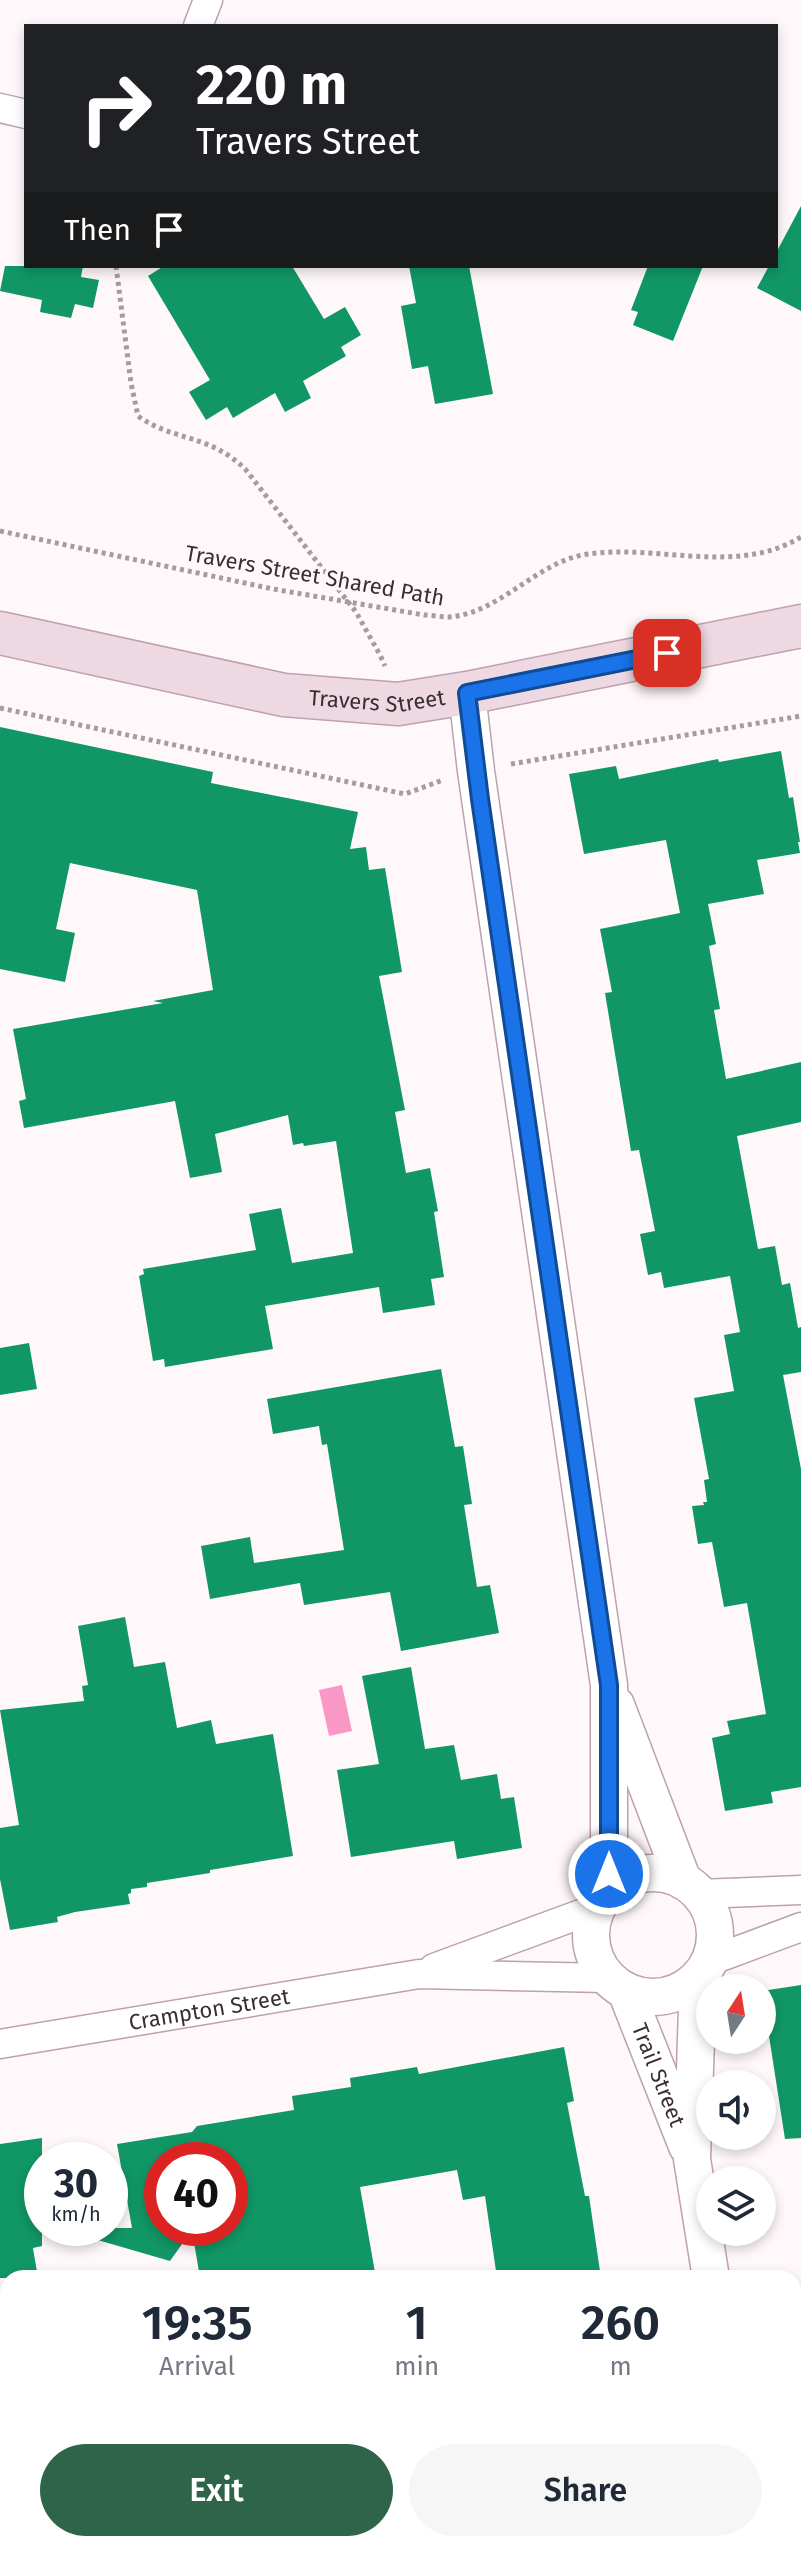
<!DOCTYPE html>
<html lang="en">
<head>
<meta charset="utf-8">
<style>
	:root { --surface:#fff; --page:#f6f6f7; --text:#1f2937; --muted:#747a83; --accent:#2e644a }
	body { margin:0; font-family:"Fira Sans",sans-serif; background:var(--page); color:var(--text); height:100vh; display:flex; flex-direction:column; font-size:30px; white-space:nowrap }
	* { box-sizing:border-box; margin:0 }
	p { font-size:26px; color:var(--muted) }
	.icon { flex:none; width:44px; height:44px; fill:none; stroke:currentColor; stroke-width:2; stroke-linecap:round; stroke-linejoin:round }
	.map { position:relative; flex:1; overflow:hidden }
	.sheet { position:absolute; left:0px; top:2270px; width:802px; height:282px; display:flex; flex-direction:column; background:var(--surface); border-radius:24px 24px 0 0; box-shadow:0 4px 12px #0003 }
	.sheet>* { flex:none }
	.guide { position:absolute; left:24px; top:24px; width:754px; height:244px; border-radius:0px; box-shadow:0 4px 12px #0003; background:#202124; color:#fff; overflow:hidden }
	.needle { width:52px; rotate:12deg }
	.buttons { position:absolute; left:696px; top:1974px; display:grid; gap:16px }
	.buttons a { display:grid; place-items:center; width:80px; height:80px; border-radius:50%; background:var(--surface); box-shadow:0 4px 12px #0003; font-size:40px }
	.speed { position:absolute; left:24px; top:2142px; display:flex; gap:16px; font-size:40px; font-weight:700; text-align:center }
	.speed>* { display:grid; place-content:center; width:104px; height:104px; border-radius:50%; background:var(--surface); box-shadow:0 4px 12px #0003; line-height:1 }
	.speed small { font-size:20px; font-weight:400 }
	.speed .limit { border:12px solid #d22; background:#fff; color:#111 }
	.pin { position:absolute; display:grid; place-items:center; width:68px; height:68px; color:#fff; margin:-34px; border-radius:16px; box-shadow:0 4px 12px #0006 }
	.me { position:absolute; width:88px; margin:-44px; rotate:0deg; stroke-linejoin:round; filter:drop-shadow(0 0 6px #0008) }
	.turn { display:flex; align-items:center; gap:28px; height:168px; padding:0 40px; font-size:36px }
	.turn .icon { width:104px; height:104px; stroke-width:2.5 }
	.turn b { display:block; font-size:56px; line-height:68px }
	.then { display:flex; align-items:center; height:76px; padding:0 40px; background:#0003; gap:16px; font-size:30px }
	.eta { display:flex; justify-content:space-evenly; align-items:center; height:136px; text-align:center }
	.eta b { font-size:48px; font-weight:600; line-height:56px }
	.cta { display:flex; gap:16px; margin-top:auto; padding:16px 40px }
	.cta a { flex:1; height:92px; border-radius:48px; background:var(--accent); color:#fff; font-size:32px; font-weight:600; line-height:92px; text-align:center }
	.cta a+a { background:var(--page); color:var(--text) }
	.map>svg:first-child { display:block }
</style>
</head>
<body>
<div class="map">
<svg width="801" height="2551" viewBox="0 0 801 2551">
	<rect width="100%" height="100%" fill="#fff8fb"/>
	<path fill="#f997c7" d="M342,1685L352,1731L329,1736L319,1690Z"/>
	<path fill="#119765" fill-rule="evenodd" d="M801,206V311L757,288L769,266H776V253Z
		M5,266H83L81,277L99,280L93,308L75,304L71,318L40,312L42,300L0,291Z
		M164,266H292L324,319L345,307L361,335L341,347L346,356L303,381L311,398L285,412L275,393L233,418L227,407L206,420L189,392L210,380L148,276Z
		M409,266H469L493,394L435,404L428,366L412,369L401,306L416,303Z
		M648,266H703L673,341L633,325L638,312L631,310Z
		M0,727L213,772L211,783L358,812L350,849L366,847L369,870L385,868L402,972L379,976L405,1110L395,1112L406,1173L430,1168L438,1211L434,1212L444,1277L431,1279L435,1305L383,1313L379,1287L265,1306L273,1349L165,1367L164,1359L153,1361L139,1276L144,1274L143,1269L256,1250L249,1214L281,1208L292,1263L353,1253L336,1141L304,1146L303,1143L293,1145L288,1115L215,1134L222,1172L190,1178L175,1101L24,1128L19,1101L26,1099L13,1029L163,1003L153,1001L213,990L197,890L70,863L56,929L75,933L65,982L0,969Z
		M781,751L789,798L793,797L800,842H798L800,853L757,860L764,894L708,904L716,944L709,946L720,1009L714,1010L726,1079L801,1062V1122L737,1136L758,1249L775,1246L782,1285L790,1283L798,1328L801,1327V1372L783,1375L801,1469V1787L771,1792L773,1803L725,1811L712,1738L730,1734L727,1721L766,1714L747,1603L724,1607L712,1542L698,1544L692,1506L704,1505L703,1502H707L704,1480L709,1479L694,1398L734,1391L724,1335L740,1332L730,1276L664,1288L661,1272L648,1275L640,1234L655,1231L639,1150L631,1151L605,993L612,992L600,929L680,913L666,840L584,854L569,774L616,766L619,779L718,759L719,762Z
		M29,1343L37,1389L0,1395V1348Z
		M441,1369L455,1447L463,1446L472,1504L464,1505L477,1587L490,1585L499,1633L401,1651L390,1592L304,1605L300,1583L210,1599L201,1546L250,1537L254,1563L344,1550L327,1444L322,1445L319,1426L273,1434L267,1399Z
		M125,1617L134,1667L165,1662L177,1728L211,1720L216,1744L273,1734L293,1856L210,1870V1873L147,1883V1887L131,1889V1893L128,1894L130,1904L75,1912L57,1917L58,1922L10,1930L0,1879V1828L19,1825L0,1710L84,1701L82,1686L88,1685L78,1626Z
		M411,1667L425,1749L454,1745L461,1780L497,1774L501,1799L514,1797L522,1848L457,1859L454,1841L351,1857L337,1770L379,1764L362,1676Z
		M801,1985V2138L785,2139L762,1991Z
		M564,2047L574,2101L567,2103L585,2196H589L601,2278H497L485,2196L463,2200L457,2170L360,2187L376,2278H200L192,2230L170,2261L84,2236L85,2228H132L117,2144L192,2132L197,2126L294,2110L292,2096L351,2087L350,2078L417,2067L419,2074ZM162,2160H230V2228H162Z
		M42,2138V2246L33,2248L38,2278H0V2144Z"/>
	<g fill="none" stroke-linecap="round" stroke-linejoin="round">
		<g stroke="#bfa0ae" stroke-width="31">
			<g id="minor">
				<path d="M198,26L208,0"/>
				<path d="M0,108L26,114"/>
				<path d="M699,1894L801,1890"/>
				<path d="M710,1961L801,1927"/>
				<path d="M434,1968L597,1908"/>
				<path id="s1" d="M0,2044L419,1974L607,1978"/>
				<path d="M644,2551L686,2544"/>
			</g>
		</g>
		<g stroke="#bfa0ae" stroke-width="39">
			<g id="tertiary">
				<path d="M467,693L476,771L609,1685V1891"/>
				<path d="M616,1705L683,1881"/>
				<circle cx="653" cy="1935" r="62"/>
				<path d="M698,1979L692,2159L711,2278"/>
				<path id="s2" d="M626,1991L687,2146"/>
				<path d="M751,2544L753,2551"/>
			</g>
		</g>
		<g stroke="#bfa0ae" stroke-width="45">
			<g id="secondary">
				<path id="s3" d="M0,633L284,695L398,704L467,693L801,626"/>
			</g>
		</g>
		<path stroke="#a69ca0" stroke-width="5" stroke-dasharray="4 4" stroke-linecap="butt" d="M116,266L131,383L138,416C172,441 211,434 246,470L356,612L380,655L385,666
			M0,531L273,589L424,615C432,615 441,617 449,617C501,613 537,561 588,554C658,544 737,576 801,537
			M0,708L405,794L443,780
			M511,764L801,716"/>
		<use href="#minor" stroke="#fff" stroke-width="28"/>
		<use href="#tertiary" stroke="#fff" stroke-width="36"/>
		<use href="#secondary" stroke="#eed9e3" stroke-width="42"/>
	</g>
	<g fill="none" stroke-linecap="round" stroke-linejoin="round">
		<g stroke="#114b97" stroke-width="20">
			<path id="route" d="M609,1874V1685L480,799L467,693L667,653"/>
		</g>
		<use href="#route" stroke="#1a73e8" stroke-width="14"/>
	</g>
	<g text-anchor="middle" stroke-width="6" stroke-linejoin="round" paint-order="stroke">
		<g font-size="22" fill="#3a2e33" stroke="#fff8fb">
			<text transform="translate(315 575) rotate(10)" y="8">Travers Street Shared Path</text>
			<text dy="8" stroke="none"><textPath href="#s3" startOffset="384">Travers Street</textPath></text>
			<text dy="8" stroke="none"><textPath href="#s1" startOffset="212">Crampton Street</textPath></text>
			<text dy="8" stroke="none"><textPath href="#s2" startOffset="90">Trail Street</textPath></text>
		</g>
	</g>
</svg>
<div class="buttons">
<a><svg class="needle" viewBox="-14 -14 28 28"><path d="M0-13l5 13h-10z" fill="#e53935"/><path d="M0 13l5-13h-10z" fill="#747a83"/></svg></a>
<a><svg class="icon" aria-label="sound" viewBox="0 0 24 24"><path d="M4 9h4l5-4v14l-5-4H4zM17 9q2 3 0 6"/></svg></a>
<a><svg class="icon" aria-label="layers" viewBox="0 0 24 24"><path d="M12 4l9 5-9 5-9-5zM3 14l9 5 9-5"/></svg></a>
</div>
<div class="speed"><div>30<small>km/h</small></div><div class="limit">40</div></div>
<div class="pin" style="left:667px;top:653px;background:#d93025"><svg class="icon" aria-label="arrive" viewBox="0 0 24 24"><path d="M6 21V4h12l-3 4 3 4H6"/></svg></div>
<svg class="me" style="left:609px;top:1874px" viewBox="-20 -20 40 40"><circle r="17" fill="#1a73e8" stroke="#fff" stroke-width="3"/><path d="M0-11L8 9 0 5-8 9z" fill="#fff"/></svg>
<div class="guide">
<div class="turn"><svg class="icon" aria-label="right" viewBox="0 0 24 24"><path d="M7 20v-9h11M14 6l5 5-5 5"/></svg><div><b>220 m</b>Travers Street</div></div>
<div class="then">Then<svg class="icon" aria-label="arrive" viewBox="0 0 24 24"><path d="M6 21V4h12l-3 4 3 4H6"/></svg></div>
</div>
<section class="sheet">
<div class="eta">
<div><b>19:35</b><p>Arrival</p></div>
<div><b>1</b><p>min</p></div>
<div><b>260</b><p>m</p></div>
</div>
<div class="cta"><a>Exit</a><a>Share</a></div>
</section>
</div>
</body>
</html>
